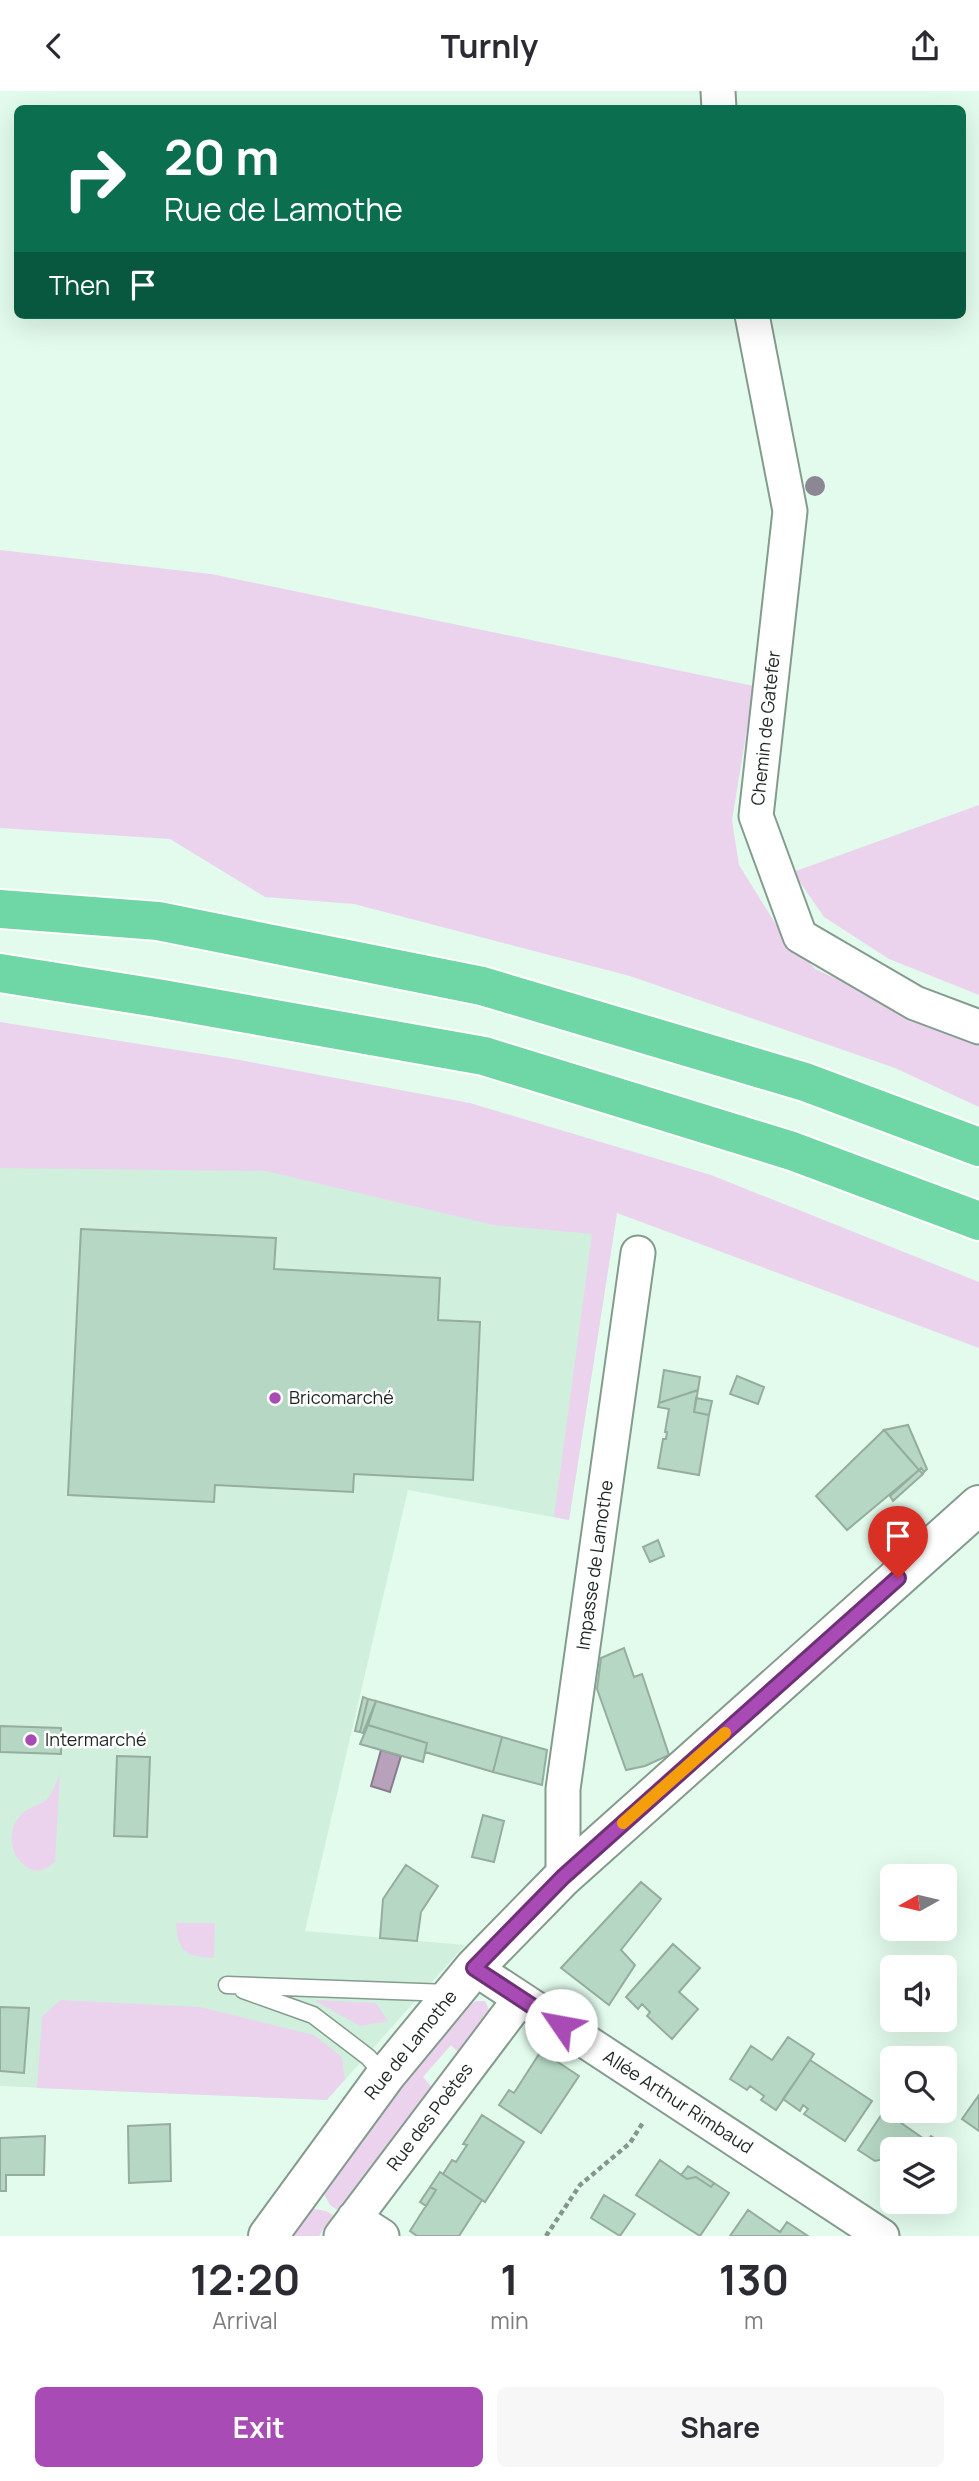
<!DOCTYPE html>
<html lang="en">
<head>
<meta charset="utf-8">
<style>
	:root { --surface:#fff; --page:#f7f7f7; --text:#2b2b33; --muted:#7c7c81; --accent:#a94bb4 }
	body { margin:0; font-family:Manrope,sans-serif; background:var(--page); color:var(--text); height:100vh; display:flex; flex-direction:column; font-size:26px; white-space:nowrap }
	* { box-sizing:border-box; margin:0 }
	p { font-size:23px; color:var(--muted) }
	.icon { flex:none; width:38px; height:38px; fill:none; stroke:currentColor; stroke-width:2; stroke-linecap:round; stroke-linejoin:round }
	.map { position:relative; height:2145px; overflow:hidden }
	.sheet { display:flex; flex-direction:column; background:var(--surface); flex:1 }
	.sheet>* { flex:none }
	.top-card { position:absolute; left:14px; top:14px; width:952px; height:214px; border-radius:10px; box-shadow:0 7px 28px #0002; background:#0b6e4f; color:#fff; overflow:hidden }
	.needle { width:46px; rotate:262deg }
	.fabs { position:absolute; left:880px; top:1773px; display:grid; gap:14px }
	.fabs a { display:grid; place-items:center; width:77px; height:77px; border-radius:10px; background:var(--surface); box-shadow:0 7px 28px #0002; font-size:35px }
	.pin { position:absolute; display:grid; place-items:center; width:60px; height:60px; color:#fff; margin:-72px -30px; border-radius:50% 50% 50% 0; rotate:-45deg; box-shadow:0 0 7px #0007 }
	.pin .icon { rotate:45deg }
	.me { position:absolute; width:77px; margin:-38px; rotate:303deg; stroke-linejoin:round; filter:drop-shadow(0 0 5px #0008) }
	.turn { display:flex; align-items:center; gap:24px; height:147px; padding:0 35px; font-size:32px }
	.turn .icon { width:91px; height:91px; stroke-width:2.5 }
	.turn b { display:block; font-size:49px; line-height:60px }
	.then { display:flex; align-items:center; height:66px; padding:0 35px; background:#0003; gap:14px; font-size:26px }
	.eta { display:flex; justify-content:space-evenly; align-items:center; height:119px; text-align:center }
	.eta b { font-size:42px; font-weight:700; line-height:49px }
	.primary-button { display:flex; gap:14px; margin-top:auto; padding:14px 35px }
	.primary-button a { flex:1; height:80px; border-radius:10px; background:var(--accent); color:#fff; font-size:28px; font-weight:700; line-height:80px; text-align:center }
	.primary-button a+a { background:var(--page); color:var(--text) }
	header { display:flex; justify-content:space-between; align-items:center; height:91px; padding:0 35px; background:var(--surface); font-size:32px; font-weight:700 }
	.map>svg:first-child { display:block }
</style>
</head>
<body>
<header><svg class="icon" aria-label="back" viewBox="0 0 24 24"><path d="M15 5l-7 7 7 7"/></svg>Turnly<svg class="icon" aria-label="share" viewBox="0 0 24 24"><path d="M12 15V3M7 8l5-5 5 5M5 13v7h14v-7"/></svg></header>
<div class="map">
<svg width="979" height="2145" viewBox="0 0 979 2145">
	<rect width="100%" height="100%" fill="#e2fbec"/>
	<path fill="#d0f0dd" d="M0,999L617,1122L569,1429L408,1399L305,1840L465,1854L327,2009L0,1995Z"/>
	<path fill="#ebd3ee" d="M0,459L211,483L754,595L732,729L739,774L775,832L815,878L979,951V1016L895,977L630,885L354,813L265,806L170,748L0,737Z
		M979,714V904L889,868L824,826L793,781Z
		M0,931L234,968L470,1012L711,1084L979,1191V1257L617,1122L569,1429L554,1426L592,1143L493,1134L266,1080L0,1077Z
		M60,1683L55,1771C47,1777 40,1783 30,1778C9,1768 5,1737 23,1722C29,1716 41,1714 47,1708C53,1702 56,1690 60,1683Z
		M176,1832H215L214,1867C185,1865 178,1862 176,1832Z
		M60,1909L200,1916L314,1944L342,1966L345,1988L327,2009L37,1997L42,1926Z
		M314,1909L376,1912L388,1930L360,1935Z
		M476,1910H485L489,1918L490,1929L462,1965L451,1954L423,1986L434,1999L337,2119L330,2114L321,2098L466,1917Z
		M310,2117L326,2120L333,2124L319,2145H291Z"/>
	<path fill="#b8a1ba" stroke="#8a7c8c" stroke-width="2" d="M381,1659L401,1665L390,1701L371,1695Z"/>
	<path fill="#b5d7c3" stroke="#95ac9f" stroke-width="2" d="M81,1138L276,1147L274,1178L440,1187L438,1229L480,1231L473,1389L354,1383L353,1401L215,1394L214,1411L68,1404Z
		M664,1279L700,1286L698,1299L659,1312Z
		M737,1285L764,1296L758,1313L730,1303Z
		M698,1299L694,1321L709,1324L699,1384L658,1377L663,1348H666L667,1341H665L669,1318L658,1316L659,1312Z
		M696,1307L712,1310L709,1324L694,1321Z
		M908,1334L927,1378L924,1381L921,1377L919,1379L884,1339Z
		M884,1339L919,1379L847,1439L816,1405Z
		M919,1379L923,1383L893,1410L890,1405Z
		M658,1449L664,1465L650,1471L643,1456Z
		M624,1557L634,1586L642,1583L669,1664L645,1675L626,1679L597,1598L601,1567Z
		M363,1606L368,1608L360,1641L355,1640Z
		M368,1608L376,1610L363,1642L360,1641Z
		M376,1610L502,1646L493,1681L425,1661L427,1652L368,1634Z
		M368,1634L427,1652L423,1671L360,1653Z
		M0,1635L61,1637V1663L0,1661Z
		M502,1646L547,1659L542,1694L493,1681Z
		M117,1665L150,1666L147,1746L114,1745Z
		M483,1724L504,1730L494,1771L472,1766Z
		M406,1774L438,1795L421,1821L417,1850L380,1847L383,1808Z
		M641,1791L661,1808L621,1859L635,1874L609,1914L561,1877Z
		M673,1853L700,1877L679,1901L698,1918L672,1948L647,1925L650,1921L642,1913L638,1918L626,1906Z
		M0,1916L29,1917L24,1982L0,1980Z
		M788,1946L814,1963L776,2019L761,2009L764,2005L750,1995L747,1999L730,1988L751,1955L772,1969Z
		M541,1960L579,1985L541,2042L499,2014L509,1999L514,2002Z
		M810,1969L872,2010L845,2050L804,2023L808,2018L803,2014L800,2020L783,2008Z
		M979,2004V2040L962,2028Z
		M884,2020L927,2050L931,2045L949,2057L945,2062V2058H892V2082L889,2079L892,2074L884,2068L875,2070L858,2059Z
		M482,2024L524,2051L485,2111L443,2083L452,2069L456,2071L467,2054L463,2053Z
		M170,2033L171,2090L129,2092L128,2035Z
		M45,2045L44,2084H6V2100H0V2047Z
		M660,2069L687,2088L696,2086L711,2096L714,2092L729,2102L700,2145L636,2104Z
		M688,2075L714,2092L711,2096L696,2086L687,2088L681,2084Z
		M440,2081L482,2109L459,2145H417L410,2140L436,2099L430,2096Z
		M430,2096L436,2099L426,2115L420,2111Z
		M604,2104L635,2123L620,2145L591,2127Z
		M748,2119L780,2141L787,2131L808,2145H730Z"/>
	<g fill="none" stroke-linecap="round" stroke-linejoin="round">
		<g stroke="#849b8d" stroke-width="19">
			<path id="service" d="M227,1894L449,1902
				M243,1899L313,1924L368,1966L385,1985"/>
		</g>
		<g stroke="#849b8d" stroke-width="37">
			<path id="minor" d="M718,0L719,18
				M752,224L790,420L756,725L800,845L915,912L979,936
				M563,1786V1698L638,1162
				M474,1877L882,2145
				M354,2127L382,2145
				M341,2145L520,1908"/>
		</g>
		<g stroke="#849b8d" stroke-width="42">
			<path id="tertiary" d="M268,2145L385,1985L474,1877L563,1786L979,1414"/>
		</g>
		<g stroke="#fff" stroke-width="42">
			<path id="trunk" d="M0,818L158,830L482,895L805,991L979,1056
				M0,882L157,907L484,965L792,1060L979,1130"/>
		</g>
		<path stroke="#85968c" stroke-width="4.5" stroke-dasharray="5 3.5" stroke-linecap="butt" d="M546,2145L580,2094L630,2052L644,2030"/>
		<use href="#service" stroke="#fff" stroke-width="16"/>
		<use href="#minor" stroke="#fff" stroke-width="33"/>
		<use href="#tertiary" stroke="#fff" stroke-width="38"/>
		<use href="#trunk" stroke="#6fd7a6" stroke-width="38"/>
	</g>
	<circle fill="#8d8693" cx="815" cy="395" r="10"/>
	<g fill="none" stroke-linecap="round" stroke-linejoin="round">
		<g stroke="#6e3175" stroke-width="18">
			<path id="route" d="M561,1934L474,1877L563,1786L898,1487"/>
		</g>
		<use href="#route" stroke="#a94bb4" stroke-width="12"/>
		<path stroke="#f59e0b" stroke-width="12" d="M623,1732L725,1642"/>
	</g>
	<g fill="#a94bb4" stroke="#fff" stroke-width="2.5">
		<circle cx="275" cy="1307" r="7"/>
		<circle cx="31" cy="1649" r="7"/>
	</g>
	<g text-anchor="middle" stroke-width="5" stroke-linejoin="round" paint-order="stroke">
		<g font-size="18" fill="#1d2620" stroke="#fff">
			<text transform="translate(766 637) rotate(-84)" y="6">Chemin de Gatefer</text>
			<text transform="translate(595 1474) rotate(-82)" y="6">Impasse de Lamothe</text>
			<text transform="translate(411 1954) rotate(-51)" y="6">Rue de Lamothe</text>
			<text transform="translate(678 2011) rotate(33)" y="6">Allée Arthur Rimbaud</text>
			<text transform="translate(430 2026) rotate(-53)" y="6">Rue des Poètes</text>
		</g>
		<g font-size="18" fill="#1d2620" stroke="#fff" text-anchor="start">
			<text x="289" y="1313">Bricomarché</text>
			<text x="45" y="1655">Intermarché</text>
		</g>
	</g>
</svg>
<div class="fabs">
<a><svg class="needle" viewBox="-14 -14 28 28"><path d="M0-13l5 13h-10z" fill="#e53935"/><path d="M0 13l5-13h-10z" fill="#7c7c81"/></svg></a>
<a><svg class="icon" aria-label="sound" viewBox="0 0 24 24"><path d="M4 9h4l5-4v14l-5-4H4zM17 9q2 3 0 6"/></svg></a>
<a><svg class="icon" aria-label="search" viewBox="0 0 24 24"><circle cx="10" cy="10" r="6"/><path d="M15 15l6 6"/></svg></a>
<a><svg class="icon" aria-label="layers" viewBox="0 0 24 24"><path d="M12 4l9 5-9 5-9-5zM3 14l9 5 9-5"/></svg></a>
</div>
<div class="pin" style="left:898px;top:1487px;background:#d93025"><svg class="icon" aria-label="arrive" viewBox="0 0 24 24"><path d="M6 21V4h12l-3 4 3 4H6"/></svg></div>
<svg class="me" style="left:561px;top:1934px" viewBox="-20 -20 40 40"><circle r="19" fill="#fff"/><path d="M0-13L10 11 0 6-10 11z" fill="#a94bb4"/></svg>
<div class="top-card">
<div class="turn"><svg class="icon" aria-label="right" viewBox="0 0 24 24"><path d="M7 20v-9h11M14 6l5 5-5 5"/></svg><div><b>20 m</b>Rue de Lamothe</div></div>
<div class="then">Then<svg class="icon" aria-label="arrive" viewBox="0 0 24 24"><path d="M6 21V4h12l-3 4 3 4H6"/></svg></div>
</div>
</div>
<section class="sheet">
<div class="eta">
<div><b>12:20</b><p>Arrival</p></div>
<div><b>1</b><p>min</p></div>
<div><b>130</b><p>m</p></div>
</div>
<div class="primary-button"><a>Exit</a><a>Share</a></div>
</section>
</body>
</html>
